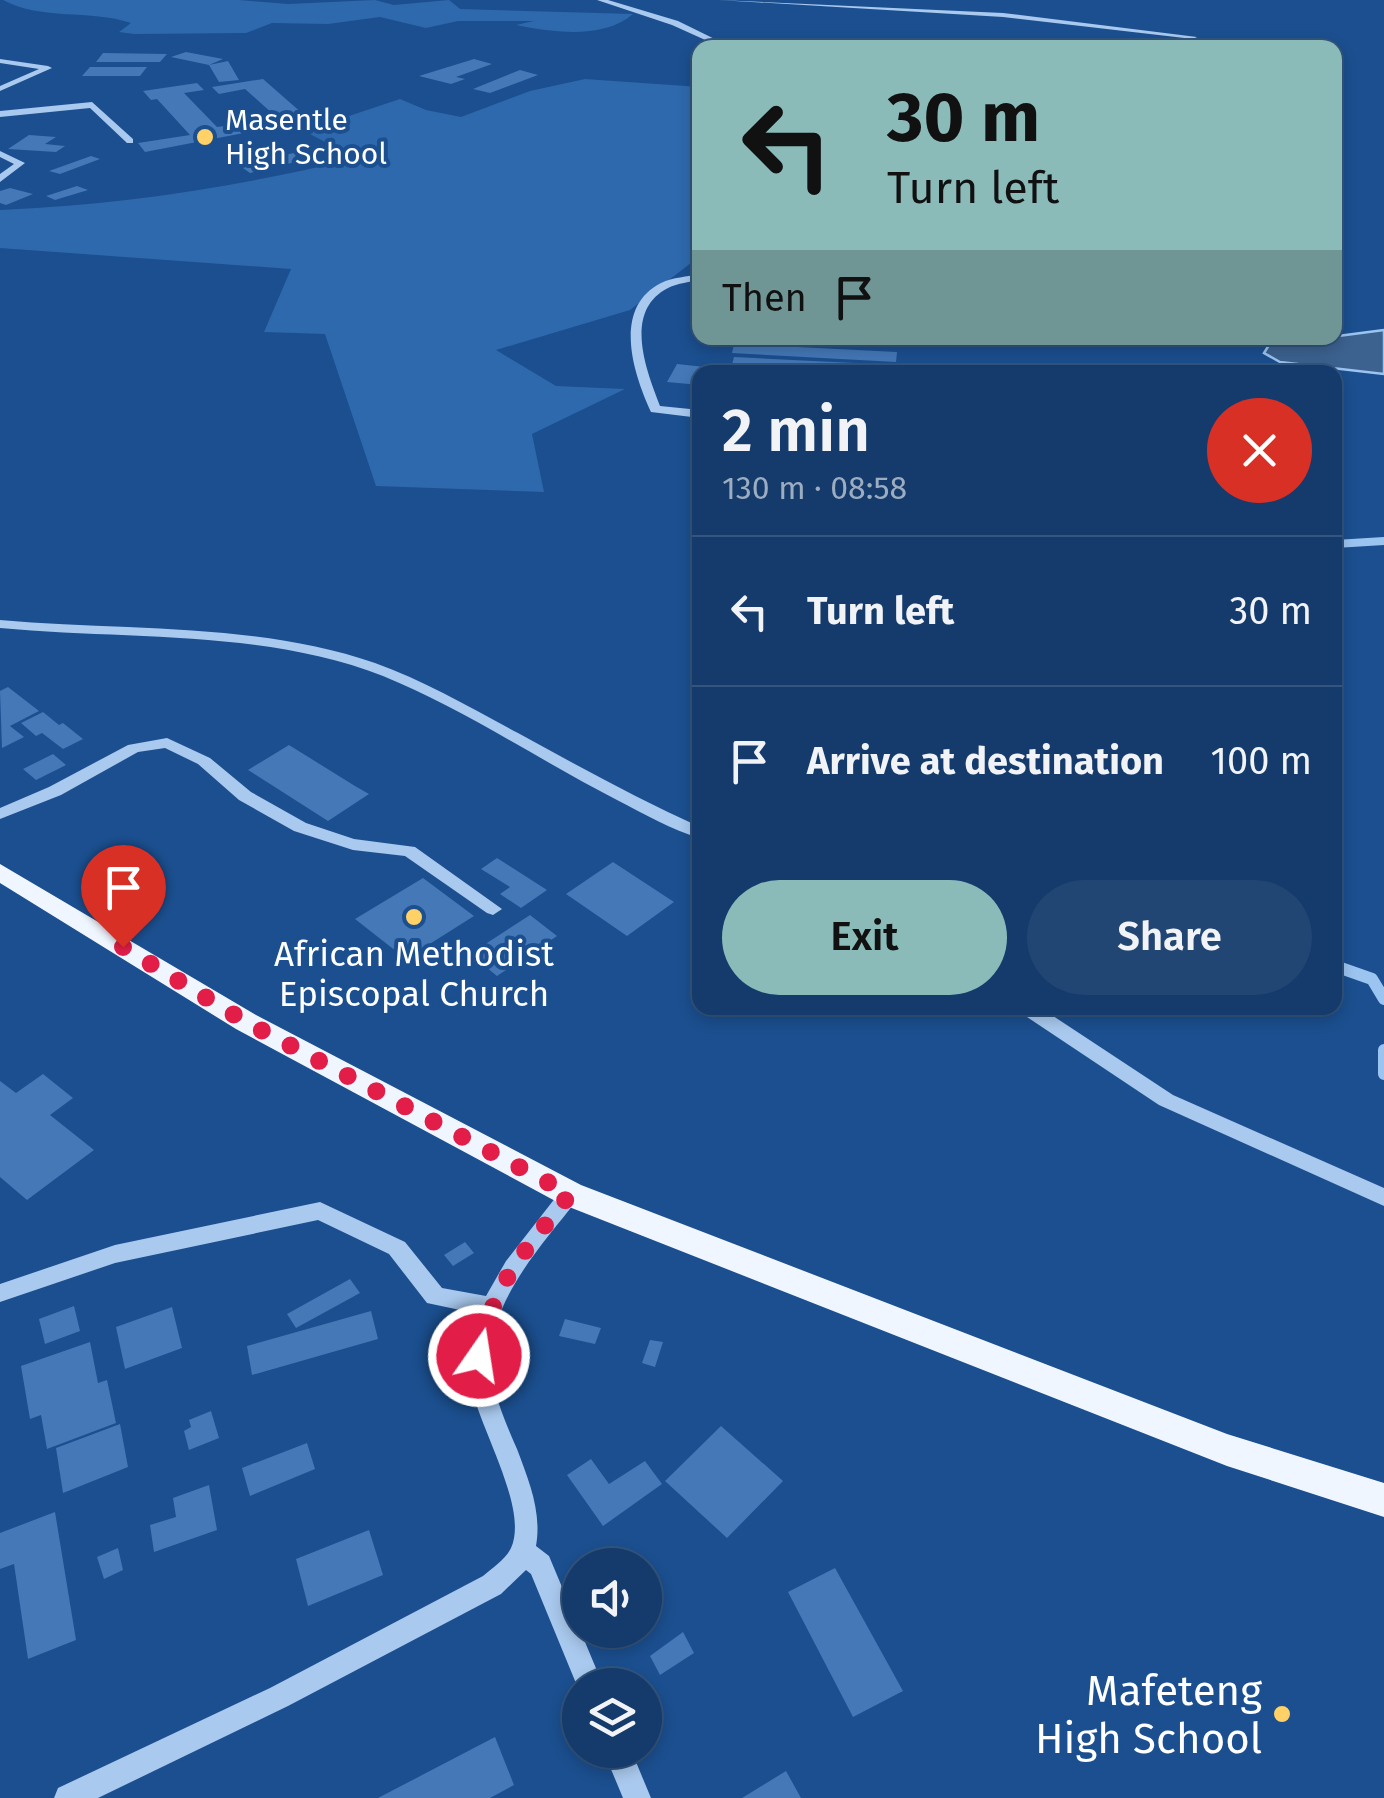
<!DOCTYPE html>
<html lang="en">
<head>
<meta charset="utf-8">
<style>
	:root { --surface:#143b6b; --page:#214673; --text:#f1f3f6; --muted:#9dadc1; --line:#33557e; --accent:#8bbbb9 }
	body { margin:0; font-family:"Fira Sans",sans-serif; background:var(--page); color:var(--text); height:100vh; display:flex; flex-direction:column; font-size:38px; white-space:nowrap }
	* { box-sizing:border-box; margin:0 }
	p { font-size:32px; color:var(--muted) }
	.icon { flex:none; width:55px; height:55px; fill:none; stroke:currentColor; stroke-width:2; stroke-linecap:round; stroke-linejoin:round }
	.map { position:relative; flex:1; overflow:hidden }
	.side { position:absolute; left:692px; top:365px; width:650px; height:650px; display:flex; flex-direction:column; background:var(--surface); border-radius:20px; box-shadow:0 5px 15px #0003,0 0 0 2px var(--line) }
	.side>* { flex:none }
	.top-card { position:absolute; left:692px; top:40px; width:650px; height:305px; border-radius:20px; box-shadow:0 5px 15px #0003,0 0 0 2px var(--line); background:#8bbbb9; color:#111; overflow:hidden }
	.fabs { position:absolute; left:562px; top:1548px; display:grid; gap:20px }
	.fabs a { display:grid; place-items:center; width:100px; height:100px; border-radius:50%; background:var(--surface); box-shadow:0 5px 15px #0003,0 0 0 2px var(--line); font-size:50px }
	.pin { position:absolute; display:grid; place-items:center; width:85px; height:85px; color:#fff; margin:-102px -42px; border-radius:50% 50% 50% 0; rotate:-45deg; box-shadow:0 0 10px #0007 }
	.pin .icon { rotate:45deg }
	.me { position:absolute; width:110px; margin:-55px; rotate:13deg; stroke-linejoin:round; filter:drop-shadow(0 0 8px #0008) }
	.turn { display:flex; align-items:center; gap:35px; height:210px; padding:0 30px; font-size:45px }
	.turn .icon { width:130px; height:130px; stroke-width:2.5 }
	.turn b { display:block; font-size:70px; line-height:85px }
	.then { display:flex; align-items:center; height:95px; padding:0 30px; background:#0003; gap:20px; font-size:38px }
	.round { display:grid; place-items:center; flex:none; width:105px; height:105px; border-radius:52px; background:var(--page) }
	.overview { display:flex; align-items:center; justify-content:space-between; height:170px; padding:0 30px }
	h1 { font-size:60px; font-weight:600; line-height:75px }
	.action { display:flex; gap:20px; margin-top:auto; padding:20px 30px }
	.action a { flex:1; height:115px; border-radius:60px; background:var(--accent); color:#111; font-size:40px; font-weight:600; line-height:115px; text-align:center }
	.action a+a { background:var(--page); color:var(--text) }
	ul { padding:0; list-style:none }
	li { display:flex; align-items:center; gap:30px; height:150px; padding:0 30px; border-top:2px solid var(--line) }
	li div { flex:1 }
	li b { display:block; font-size:38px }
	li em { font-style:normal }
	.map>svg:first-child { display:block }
</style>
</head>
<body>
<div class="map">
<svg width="1384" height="1798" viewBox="0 0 1384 1798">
	<rect width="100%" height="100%" fill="#1b4f8f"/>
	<path fill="#2e69ad" d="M3,0H239L288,4L375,0L394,5L449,0L460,9L633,14C603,40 551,32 516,25L534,21H458L426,28L380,17L328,24L272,23L246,33L134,34L119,32L131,23C89,9 42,21 3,0Z
		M585,79L700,87V256L630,310L496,350L556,386L625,389L532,434L544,492L376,486L325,334L264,332L291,269L0,248V210C120,205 239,187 356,158L304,131L400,99L426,110L461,117L530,91Z"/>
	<path fill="#3c6290" stroke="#9cc4f0" stroke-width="2.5" d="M1384,330V374L1280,362L1264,353L1269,345Z"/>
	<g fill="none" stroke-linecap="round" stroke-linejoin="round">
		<path stroke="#9cc4f0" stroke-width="8" d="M1335,544L1384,541"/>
		<path stroke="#9cc4f0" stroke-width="12" d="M1335,966L1372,979L1384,999
			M1384,1050V1074"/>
	</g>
	<path fill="#4478b7" d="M1262,39L1279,43L1284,48H1249L1244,44Z
		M186,52L223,59L209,65L228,61L239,80L219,82L209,65L171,57Z
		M103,53L167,54L160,62H96Z
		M474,59L492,64L456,77L465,79L451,84L419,76Z
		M90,67H147L140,76H82Z
		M520,70L538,75L490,93L473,89Z
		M263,79L303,114L288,116L293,120L252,127L243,119L273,114L245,89L219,94L212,87Z
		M197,83L204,90L184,93L217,127L240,124L249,132L145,152L138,143L190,135L157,99L151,100L143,91Z
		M29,135L56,137L45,144L65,146L56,152L8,149Z
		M310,149L320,156L250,173L240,166Z
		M91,156L100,159L60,174L49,171Z
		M77,186L88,190L55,200L46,196Z
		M10,188L33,194L6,205L0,203V191Z
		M734,344L897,352L896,362L732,353Z
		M734,357L896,365L895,372H730Z
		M677,364L714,368L712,372H700V385L667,382Z
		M8,687L39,711L10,726L24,737L2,748L0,691Z
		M43,712L59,725L63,723L83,739L63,749L42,733L36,736L21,723Z
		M289,745L355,786L369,794L328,821L248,770Z
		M53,754L66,765L36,780L23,769Z
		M497,858L547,890L521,908L500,894L510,887L481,869Z
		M613,862L674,902L627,936L566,894Z
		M423,878L474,916L406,959L355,919Z
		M530,915L557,936L497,976L470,954Z
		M43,1074L73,1098L50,1115L94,1150L27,1200L0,1177V1081L16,1093Z
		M465,1242L474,1253L453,1266L444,1255Z
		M350,1279L360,1293L296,1328L287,1314Z
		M74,1306L80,1331L45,1344L39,1319Z
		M172,1307L182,1348L125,1369L116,1327Z
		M371,1311L378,1339L252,1375L247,1346Z
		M565,1319L601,1328L595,1344L559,1336Z
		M650,1340L663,1342L655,1367L642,1363Z
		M90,1342L98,1383L107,1380L116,1423L47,1449L41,1415L30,1419L21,1366Z
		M211,1411L219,1438L189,1450L184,1431L191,1427L189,1420Z
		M120,1424L128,1467L63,1493L56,1448Z
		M721,1426L783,1481L727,1538L665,1481Z
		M307,1443L315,1469L250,1496L242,1468Z
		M591,1459L609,1484L645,1461L662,1484L603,1526L567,1475Z
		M209,1485L217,1530L154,1552L150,1525L176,1517L173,1498Z
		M55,1512L76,1640L28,1659L14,1564L0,1569V1533Z
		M369,1530L383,1575L308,1606L296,1559Z
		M118,1548L123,1570L104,1579L97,1557Z
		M835,1568L903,1691L853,1717L788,1592Z
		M683,1632L694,1653L660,1675L650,1656Z
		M495,1737L514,1785L490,1798H378Z
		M786,1771L801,1798H742Z"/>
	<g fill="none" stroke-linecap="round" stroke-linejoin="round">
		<path fill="#a9c9ee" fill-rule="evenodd" d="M597,0H608L678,21L733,48H723L672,25Z
			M718,0L1003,13L1197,37L1193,39L1003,17Z
			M0,59L48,66L52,68L0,91V86L39,69L0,63Z
			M92,102L133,139V143H127L90,108L0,117V111Z
			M0,151L25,163L0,182V174L14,164L0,157Z
			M700,274V280C690,282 678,283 668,288C623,311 646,370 660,406L700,410V418L651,412C633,373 612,308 661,283C673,277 687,277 700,274Z
			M0,620C124,631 256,622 375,663C425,681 471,708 518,733C578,766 638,799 700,827V838C672,830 644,814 617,800C539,760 464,709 383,676C263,629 126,640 0,628Z
			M167,738L210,758L251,792L306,823L354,839L415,847L502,909L493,915L487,913L405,856L353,850L294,831L239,800L198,764L165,748L138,752L61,795L0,819V808L49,787L128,745Z
			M1019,1008H1041L1173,1095L1384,1188V1206L1159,1105L1021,1013Z
			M570,1185L577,1188L580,1194L577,1200C539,1249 482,1308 492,1376C496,1401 507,1426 517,1449C529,1481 542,1512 536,1546L549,1556L603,1685H580V1693L531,1574L526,1570L501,1594L288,1706L98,1798H54L58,1788L270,1688L483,1576C492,1568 506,1559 511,1548C530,1506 474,1421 469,1375C466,1354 472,1333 479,1314L427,1303L389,1254L318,1220L115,1263L0,1302V1284L115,1245L320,1202L405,1242L442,1288L486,1296L506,1261L563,1188Z
			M603,1750H631L651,1798H623Z"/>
		<path fill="#f0f6ff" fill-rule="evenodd" d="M0,864L256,1015L581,1185L1227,1434L1384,1483V1517L1227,1466L559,1203L236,1029L0,883Z"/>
	</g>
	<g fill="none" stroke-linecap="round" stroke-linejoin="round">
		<path stroke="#e11d48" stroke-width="18" stroke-dasharray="0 32.4" d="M123,947L246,1022L570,1194C524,1253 494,1280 479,1356"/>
	</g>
	<g fill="#ffd166" stroke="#1b4f8f" stroke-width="4">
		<circle cx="205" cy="137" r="10"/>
		<circle cx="414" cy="917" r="10"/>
		<circle cx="1282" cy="1714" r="10"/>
	</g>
	<g text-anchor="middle" stroke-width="8" stroke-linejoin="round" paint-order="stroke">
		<g font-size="30" fill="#fff" stroke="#1b4f8f" text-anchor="start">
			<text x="225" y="130">Masentle<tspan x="225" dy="34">High School</tspan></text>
		</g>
		<g font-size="35" fill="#fff" stroke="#1b4f8f">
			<text x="414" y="966">African Methodist<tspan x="414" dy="40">Episcopal Church</tspan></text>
		</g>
		<g font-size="42" fill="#fff" stroke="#1b4f8f" text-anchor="end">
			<text x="1262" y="1705">Mafeteng<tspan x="1262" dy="48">High School</tspan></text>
		</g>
	</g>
</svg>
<div class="fabs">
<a><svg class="icon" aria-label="sound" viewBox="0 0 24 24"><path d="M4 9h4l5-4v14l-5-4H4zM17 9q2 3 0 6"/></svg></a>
<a><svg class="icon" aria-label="layers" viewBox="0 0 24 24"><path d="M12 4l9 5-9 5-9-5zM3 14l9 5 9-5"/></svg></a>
</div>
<div class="pin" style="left:123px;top:947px;background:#d93025"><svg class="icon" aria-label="arrive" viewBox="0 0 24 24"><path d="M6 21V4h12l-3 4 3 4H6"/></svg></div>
<svg class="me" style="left:479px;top:1356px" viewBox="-20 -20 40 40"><circle r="17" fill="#e11d48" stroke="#fff" stroke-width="3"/><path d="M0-11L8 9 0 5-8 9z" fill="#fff"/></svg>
<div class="top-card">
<div class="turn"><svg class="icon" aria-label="left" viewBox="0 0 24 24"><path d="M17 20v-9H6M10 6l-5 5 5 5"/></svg><div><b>30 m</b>Turn left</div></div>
<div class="then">Then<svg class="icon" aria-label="arrive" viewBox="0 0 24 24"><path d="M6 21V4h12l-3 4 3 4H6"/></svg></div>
</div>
<section class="side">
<div class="overview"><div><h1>2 min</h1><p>130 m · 08:58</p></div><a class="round" style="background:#d93025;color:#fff"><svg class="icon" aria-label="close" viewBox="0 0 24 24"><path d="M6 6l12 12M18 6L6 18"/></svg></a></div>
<ul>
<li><svg class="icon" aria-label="left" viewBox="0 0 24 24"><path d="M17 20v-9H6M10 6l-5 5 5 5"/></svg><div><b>Turn left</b></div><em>30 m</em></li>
<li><svg class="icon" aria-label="arrive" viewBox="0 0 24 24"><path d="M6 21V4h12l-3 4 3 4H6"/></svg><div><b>Arrive at destination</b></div><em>100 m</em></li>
</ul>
<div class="action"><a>Exit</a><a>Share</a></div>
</section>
</div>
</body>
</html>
